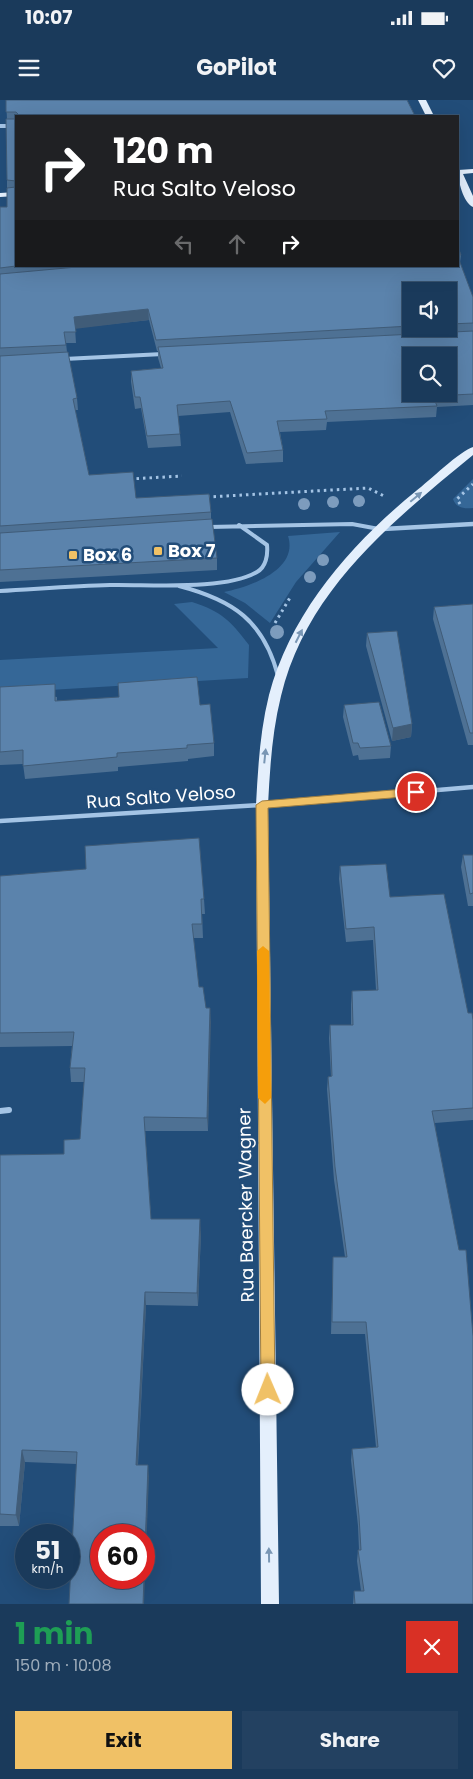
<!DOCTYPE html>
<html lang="en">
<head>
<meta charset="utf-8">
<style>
	:root { --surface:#1a3a5b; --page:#234161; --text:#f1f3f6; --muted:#9fadbb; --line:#385471; --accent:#f0c166 }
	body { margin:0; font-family:Poppins,sans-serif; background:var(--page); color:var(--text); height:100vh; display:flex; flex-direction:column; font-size:19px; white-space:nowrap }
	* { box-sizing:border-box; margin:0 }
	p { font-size:16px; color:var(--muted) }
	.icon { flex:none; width:28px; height:28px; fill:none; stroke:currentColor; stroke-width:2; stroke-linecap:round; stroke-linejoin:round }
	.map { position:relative; height:1504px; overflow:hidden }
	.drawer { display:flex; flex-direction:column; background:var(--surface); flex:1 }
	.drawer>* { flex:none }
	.top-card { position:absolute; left:15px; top:15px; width:444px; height:152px; border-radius:0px; box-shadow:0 5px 20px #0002,0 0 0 1px var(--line); background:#202124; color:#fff; overflow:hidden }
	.buttons { position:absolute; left:402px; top:182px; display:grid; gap:10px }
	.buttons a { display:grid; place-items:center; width:55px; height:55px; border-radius:0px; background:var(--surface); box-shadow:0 5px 20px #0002,0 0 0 1px var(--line); font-size:25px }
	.speed { position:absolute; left:15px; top:1424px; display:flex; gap:10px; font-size:25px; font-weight:700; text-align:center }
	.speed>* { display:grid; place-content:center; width:65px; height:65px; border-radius:50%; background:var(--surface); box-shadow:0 5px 20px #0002,0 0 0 1px var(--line); line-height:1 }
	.speed small { font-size:12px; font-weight:400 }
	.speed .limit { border:8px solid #d22; background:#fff; color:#111 }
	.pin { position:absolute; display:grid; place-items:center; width:42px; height:42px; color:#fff; margin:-21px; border:2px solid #fff; border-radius:50%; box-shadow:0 1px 5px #0007 }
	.me { position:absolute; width:55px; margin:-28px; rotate:359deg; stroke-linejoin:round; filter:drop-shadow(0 0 4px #0008) }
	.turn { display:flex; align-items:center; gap:18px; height:105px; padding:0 15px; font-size:22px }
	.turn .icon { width:65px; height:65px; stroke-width:2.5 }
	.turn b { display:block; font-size:35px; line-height:42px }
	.lanes { display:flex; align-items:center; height:48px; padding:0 15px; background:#0003; justify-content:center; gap:25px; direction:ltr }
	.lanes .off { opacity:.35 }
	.round { display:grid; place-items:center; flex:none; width:52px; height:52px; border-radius:0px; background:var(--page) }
	.head { display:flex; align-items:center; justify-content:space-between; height:85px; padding:0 15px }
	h1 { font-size:30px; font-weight:700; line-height:38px; color:#1e9e55 }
	.primary-button { display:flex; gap:10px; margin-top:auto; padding:10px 15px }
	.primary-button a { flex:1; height:58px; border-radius:0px; background:var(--accent); color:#111; font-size:20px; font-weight:700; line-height:58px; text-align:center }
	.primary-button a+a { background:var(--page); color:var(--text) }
	.status { display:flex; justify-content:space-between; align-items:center; height:35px; padding:0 25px; background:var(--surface); direction:ltr }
	.status svg { height:14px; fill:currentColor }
	header { display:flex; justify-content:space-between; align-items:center; height:65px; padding:0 15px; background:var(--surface); font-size:22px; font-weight:700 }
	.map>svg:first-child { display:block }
</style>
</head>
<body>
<div class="status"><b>10:07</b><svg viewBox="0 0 49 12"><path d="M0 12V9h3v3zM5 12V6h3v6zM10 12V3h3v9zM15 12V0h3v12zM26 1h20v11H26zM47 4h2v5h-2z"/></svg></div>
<header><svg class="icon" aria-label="menu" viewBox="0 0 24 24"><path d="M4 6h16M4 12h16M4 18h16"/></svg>GoPilot<svg class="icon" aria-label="heart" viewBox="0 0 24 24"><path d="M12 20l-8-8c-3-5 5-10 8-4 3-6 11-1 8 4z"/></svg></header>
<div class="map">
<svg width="473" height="1504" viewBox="0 0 473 1504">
	<rect width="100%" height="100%" fill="#224d79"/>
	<path fill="#356797" d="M473,379V408C464,409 456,408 453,399Z
		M340,432L296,482L270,523L245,503L224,492C249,487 299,470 288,436Z
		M192,502C221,511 231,521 249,545L248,578L0,593V560L218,548L174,504Z"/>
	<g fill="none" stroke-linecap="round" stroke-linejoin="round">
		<path stroke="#a4c4e5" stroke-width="3" stroke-dasharray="2.5 4" stroke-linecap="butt" d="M130,379L182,376
			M207,397L368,388L384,396
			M460,404L457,399L473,384
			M275,523L291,496"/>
		<path stroke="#a4c4e5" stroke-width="4" d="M209,427L352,424L379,429
			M179,486C233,500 264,521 278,576
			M0,491C37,489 73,486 110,485C148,484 225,491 257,472C266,467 268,455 267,445L239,425"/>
		<path stroke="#a4c4e5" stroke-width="4" d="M0,26H16
			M64,259L163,254"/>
		<path stroke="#a4c4e5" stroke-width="4.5" d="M383,429L473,424
			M0,721L262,705L473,687"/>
		<path stroke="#a4c4e5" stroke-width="6" d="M0,1011L9,1010"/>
		<path fill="#e4effc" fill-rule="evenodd" d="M418,0H426L434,16H426Z
			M473,69V73L463,74L473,96V107C463,102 458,81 458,70Z
			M16,92V96L0,97V93Z
			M473,347V355C393,421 307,489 281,596C272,632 270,668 268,705L279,1504H261L256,705C258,668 260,631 269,595C291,512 351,444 416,391C428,382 461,350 473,347Z"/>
	</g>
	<g fill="#7d9cbd">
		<circle cx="359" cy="401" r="6"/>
		<circle cx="333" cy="402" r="6"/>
		<circle cx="304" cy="404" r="6"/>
		<circle cx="323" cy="460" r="6"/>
		<circle cx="310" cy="477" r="6"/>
		<circle cx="277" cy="532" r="7"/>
	</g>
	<path fill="#4e7194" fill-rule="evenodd" d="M6,0H407L415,16H16V166H458V147L461,155L460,163L473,197V305L437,307L436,317L327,322L326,330L280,332L283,350V362L246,364L230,312L178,316L180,334L181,346L148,348L141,308L135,309L131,282V271L161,268L158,258V251H157L149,220L75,228L76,243H66L67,252L77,298L78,310H75L89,375L136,398L211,412V419L217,458V470L0,482V107H7V19ZM411,191H449V229H411Z
		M473,504V645H468L433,519L434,507Z
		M367,533L412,624L411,637L392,641L366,546Z
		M0,587L57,597V601L200,605L214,643V656L188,659V661L118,667V671L25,679L23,664L0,665Z
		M344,605L391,646L390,658L359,660L358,655L353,656L343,617Z
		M463,755H473V806H468L461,767Z
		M340,766L390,797L473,920V1020L435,1023L473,1504H353L354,1491H361L357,1461L358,1450H359L358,1426L351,1360L352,1349L376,1347L365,1234H331L333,1157H345L334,1080L327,989L328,977H331L329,938L330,925H351V904L352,891L376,890L373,840L346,842L339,779Z
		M0,776L204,799L205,814H202L203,838H193L199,887L206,908H210L208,1031H145L151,1119L201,1133L198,1206L146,1205L138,1365L149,1377L76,1364L25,1362L19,1426H0V1055L64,1054L80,1039L84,982H71L70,968L72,946L0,947Z"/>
	<path fill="#405c78" d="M148,209L149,220L74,229V217Z
		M412,624L411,637L392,641L393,628Z
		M210,908L211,922L208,1031L207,1018Z
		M200,1119L201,1133L198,1206L197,1193Z
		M145,1192L146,1205L137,1377L136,1365Z
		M22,1350L25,1362L19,1426L16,1415Z
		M148,1365L149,1377L144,1504H143Z"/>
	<path fill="#5b83ac" stroke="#405c78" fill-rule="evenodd" d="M6,0H407L415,16H18L19,15L16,12H6Z
		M6,19H16V81L7,80Z
		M16,87V166L0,168V107H7V88Z
		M458,147L461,155H458Z
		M458,157L473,197V223L449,224V191H411V226L156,240L148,209L74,217L76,232H64L66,245L0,248V174L88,166H458Z
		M473,231V294L433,296L437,306L325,311L327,319L277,321L283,350L247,353L230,301L177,305L180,334L147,336L140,297H135L131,271L163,268L158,247ZM411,256H449V294H411Z
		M68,252L77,298L73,299L89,375L133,372L136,398L209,394L211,412L0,426V256Z
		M212,419L217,458L0,470V433Z
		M473,504V633H470L434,507Z
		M397,531L412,624L393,628L367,533Z
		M197,577L200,605L210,604L214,643L187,645V648L117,653V657L23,666V650L0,652V587L55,584V601L119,597L118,583Z
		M379,602L391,646L360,648L358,643H353L344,605Z
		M199,738L204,799H201L202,824H192L199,887H203L206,908H210L207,1018L144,1017L151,1119H200L197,1193L145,1192L136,1365H148L144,1477V1435H101V1478H144L143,1504H69L77,1352L22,1350L16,1415L0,1414V1055L64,1054V1040L80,1039L85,968H70L74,932L0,933V776L86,769L85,746Z
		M463,755H473V793L470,794Z
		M386,764L390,797L444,794L468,913H472L473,920V1008L432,1011L459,1150H466L473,1236V1504H355L354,1491H364L358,1450H361L359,1416L352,1349L378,1347L366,1222H332L333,1157H347L335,1067L328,977L332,976L330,925H353L352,891L378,890L374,827L346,829L340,766Z"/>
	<defs><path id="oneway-solid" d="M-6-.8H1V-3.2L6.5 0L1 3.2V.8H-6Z" transform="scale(1.25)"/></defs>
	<g fill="#7996b4">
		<use href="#oneway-solid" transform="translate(416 397) rotate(-40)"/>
		<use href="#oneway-solid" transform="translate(299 536) rotate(-63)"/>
		<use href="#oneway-solid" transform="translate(265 656) rotate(-84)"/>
		<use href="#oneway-solid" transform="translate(269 1455) rotate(-91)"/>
	</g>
	<path fill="#f0c166" stroke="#9c7d42" d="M416,688L421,692L416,696L268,708L275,1290L273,1295L268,1297L263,1295L261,1290L256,705L262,701Z"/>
	<path fill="#f59e0b" d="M263,846L269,851L271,998L265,1004L258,998L257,851Z"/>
	<g fill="#f0c166" stroke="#224d79" stroke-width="2">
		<rect x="153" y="446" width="10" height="10" rx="2.5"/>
		<rect x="68" y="450" width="10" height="10" rx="2.5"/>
	</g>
	<g text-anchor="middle" stroke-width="5" stroke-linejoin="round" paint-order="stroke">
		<g font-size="18" font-weight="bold" fill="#fff" stroke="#224d79" text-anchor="start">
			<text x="168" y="457">Box 7</text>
			<text x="83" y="461">Box 6</text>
		</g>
		<g font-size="18" fill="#fff" stroke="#224d79">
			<text transform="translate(161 697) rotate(-4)" y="6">Rua Salto Veloso</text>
			<text transform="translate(246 1105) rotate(-91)" y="6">Rua Baercker Wagner</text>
		</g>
	</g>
</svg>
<div class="buttons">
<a><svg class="icon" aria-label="sound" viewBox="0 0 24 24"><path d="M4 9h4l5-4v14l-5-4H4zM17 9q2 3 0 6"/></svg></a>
<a><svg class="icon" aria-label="search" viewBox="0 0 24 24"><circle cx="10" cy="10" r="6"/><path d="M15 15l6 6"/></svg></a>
</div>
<div class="speed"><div>51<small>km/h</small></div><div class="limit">60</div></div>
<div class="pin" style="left:416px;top:692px;background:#d93025"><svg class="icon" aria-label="arrive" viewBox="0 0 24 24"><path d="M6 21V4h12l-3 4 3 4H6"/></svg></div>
<svg class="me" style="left:268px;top:1290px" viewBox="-20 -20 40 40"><circle r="19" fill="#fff"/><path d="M0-13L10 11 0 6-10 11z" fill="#f0c166"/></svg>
<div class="top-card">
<div class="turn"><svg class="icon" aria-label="right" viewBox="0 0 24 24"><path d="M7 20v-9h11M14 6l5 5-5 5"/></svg><div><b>120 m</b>Rua Salto Veloso</div></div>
<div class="lanes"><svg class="icon off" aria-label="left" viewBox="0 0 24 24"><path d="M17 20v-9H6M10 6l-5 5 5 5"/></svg><svg class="icon off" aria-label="ahead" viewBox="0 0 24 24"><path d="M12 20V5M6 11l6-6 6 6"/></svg><svg class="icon" aria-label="right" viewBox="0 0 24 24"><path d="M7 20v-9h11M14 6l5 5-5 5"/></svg></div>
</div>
</div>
<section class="drawer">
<div class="head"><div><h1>1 min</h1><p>150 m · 10:08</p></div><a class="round" style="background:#d93025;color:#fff"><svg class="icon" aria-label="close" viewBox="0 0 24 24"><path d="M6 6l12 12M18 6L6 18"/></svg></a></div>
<div class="primary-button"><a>Exit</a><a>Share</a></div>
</section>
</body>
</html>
